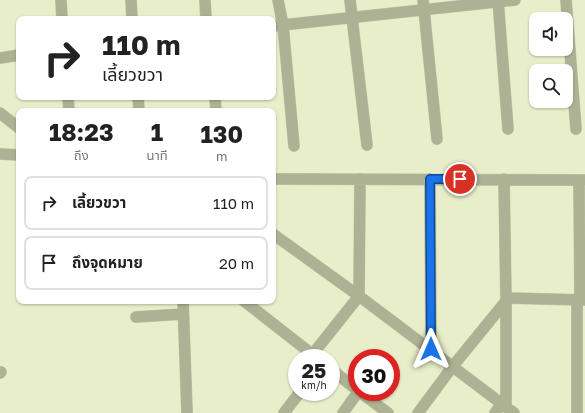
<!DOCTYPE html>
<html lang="th">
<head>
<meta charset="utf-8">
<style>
	:root { --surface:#fff; --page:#f6f6f6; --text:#222; --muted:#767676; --line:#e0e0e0 }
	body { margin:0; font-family:"Golos Text","Noto Sans Thai",sans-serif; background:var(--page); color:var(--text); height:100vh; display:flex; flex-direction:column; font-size:15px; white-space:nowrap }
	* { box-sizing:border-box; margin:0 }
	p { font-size:13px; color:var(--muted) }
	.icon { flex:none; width:22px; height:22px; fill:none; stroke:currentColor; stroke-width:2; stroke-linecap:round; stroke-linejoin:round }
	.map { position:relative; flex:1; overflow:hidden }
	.details { position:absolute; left:16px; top:108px; width:260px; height:196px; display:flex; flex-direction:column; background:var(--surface); border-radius:8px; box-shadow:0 1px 3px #0004 }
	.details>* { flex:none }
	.guide { position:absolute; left:16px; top:16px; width:260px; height:84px; border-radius:8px; box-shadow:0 1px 3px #0004; background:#fff; color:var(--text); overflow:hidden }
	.buttons { position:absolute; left:529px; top:12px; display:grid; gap:8px }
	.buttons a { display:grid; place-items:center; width:44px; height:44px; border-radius:8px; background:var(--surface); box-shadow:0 1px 3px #0004; font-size:20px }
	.speed { position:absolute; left:288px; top:349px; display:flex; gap:8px; font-size:20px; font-weight:700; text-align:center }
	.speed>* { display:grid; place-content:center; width:52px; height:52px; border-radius:50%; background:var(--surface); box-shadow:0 1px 3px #0004; line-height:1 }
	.speed small { font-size:10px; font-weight:400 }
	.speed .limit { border:6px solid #d22; background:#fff; color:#111 }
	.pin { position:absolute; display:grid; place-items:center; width:34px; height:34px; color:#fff; margin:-17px; border:2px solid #fff; border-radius:50%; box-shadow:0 1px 4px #0007 }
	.me { position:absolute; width:44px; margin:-22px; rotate:0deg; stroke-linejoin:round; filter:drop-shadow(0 0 3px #0008) }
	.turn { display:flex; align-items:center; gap:14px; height:84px; padding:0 20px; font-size:18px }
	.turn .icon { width:52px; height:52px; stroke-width:2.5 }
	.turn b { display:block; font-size:28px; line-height:34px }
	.eta { display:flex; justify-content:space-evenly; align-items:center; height:68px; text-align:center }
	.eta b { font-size:24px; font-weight:700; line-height:28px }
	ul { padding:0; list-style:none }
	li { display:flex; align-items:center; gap:12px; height:54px; margin:0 8px 6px; padding:0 12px; border:2px solid var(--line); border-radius:8px }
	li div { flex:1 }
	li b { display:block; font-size:15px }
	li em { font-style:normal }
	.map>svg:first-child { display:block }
</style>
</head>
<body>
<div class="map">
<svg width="585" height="413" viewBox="0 0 585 413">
	<rect width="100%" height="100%" fill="#e9eeca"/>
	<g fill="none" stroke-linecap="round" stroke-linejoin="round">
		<g stroke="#c4c9a9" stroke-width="12">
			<path id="minor" d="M61,0L62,19
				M131,0L132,19
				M205,0L206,19
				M278,0L283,25L294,146
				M350,0L367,145
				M423,0L437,139
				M498,0L508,129
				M566,0L576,129
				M273,26L515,0
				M0,58L19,55
				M68,97L69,111
				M138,97L139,111
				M215,97L216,111
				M0,113L19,128
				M0,154L19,155
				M273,179L585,180
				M430,179L431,349
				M579,180L580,300
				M273,234L359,296L514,413
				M506,298L584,300
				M183,301L187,413
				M244,301L317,358
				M506,301V407
				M136,317L183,314
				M312,355L359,296L360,179
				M331,369L357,390
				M0,373L1,372
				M360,392L388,413
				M284,413L300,392
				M343,413L358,392
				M418,413L453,366L506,301L504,179
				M495,413L502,403
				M577,413V300"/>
		</g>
		<use href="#minor" stroke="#aeb295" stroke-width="11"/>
	</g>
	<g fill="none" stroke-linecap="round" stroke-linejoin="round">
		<g stroke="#114b97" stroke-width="10">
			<path id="route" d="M431,349L430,179H460"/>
		</g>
		<use href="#route" stroke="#1a73e8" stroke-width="7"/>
	</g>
</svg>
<div class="buttons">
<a><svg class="icon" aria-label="sound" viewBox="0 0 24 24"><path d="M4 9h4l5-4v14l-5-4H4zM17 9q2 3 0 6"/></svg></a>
<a><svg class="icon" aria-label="search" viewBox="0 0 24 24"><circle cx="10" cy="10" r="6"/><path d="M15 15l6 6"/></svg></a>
</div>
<div class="speed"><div>25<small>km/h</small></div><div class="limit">30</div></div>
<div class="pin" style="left:460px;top:179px;background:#d93025"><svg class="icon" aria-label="arrive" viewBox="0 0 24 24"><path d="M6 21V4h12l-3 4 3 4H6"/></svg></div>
<svg class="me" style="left:431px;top:349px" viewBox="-20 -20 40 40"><path d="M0-17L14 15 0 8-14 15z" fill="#1a73e8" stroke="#fff" stroke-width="4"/></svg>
<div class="guide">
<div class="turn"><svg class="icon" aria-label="right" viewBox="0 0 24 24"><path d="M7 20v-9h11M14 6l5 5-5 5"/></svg><div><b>110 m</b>เลี้ยวขวา</div></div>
</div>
<section class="details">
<div class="eta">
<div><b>18:23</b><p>ถึง</p></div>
<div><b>1</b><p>นาที</p></div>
<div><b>130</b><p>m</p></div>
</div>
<ul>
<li><svg class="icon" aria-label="right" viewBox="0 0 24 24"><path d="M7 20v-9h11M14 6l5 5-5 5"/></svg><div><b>เลี้ยวขวา</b></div><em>110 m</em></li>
<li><svg class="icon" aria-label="arrive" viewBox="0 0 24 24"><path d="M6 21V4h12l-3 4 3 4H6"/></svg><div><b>ถึงจุดหมาย</b></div><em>20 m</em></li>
</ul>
</section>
</div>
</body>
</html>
